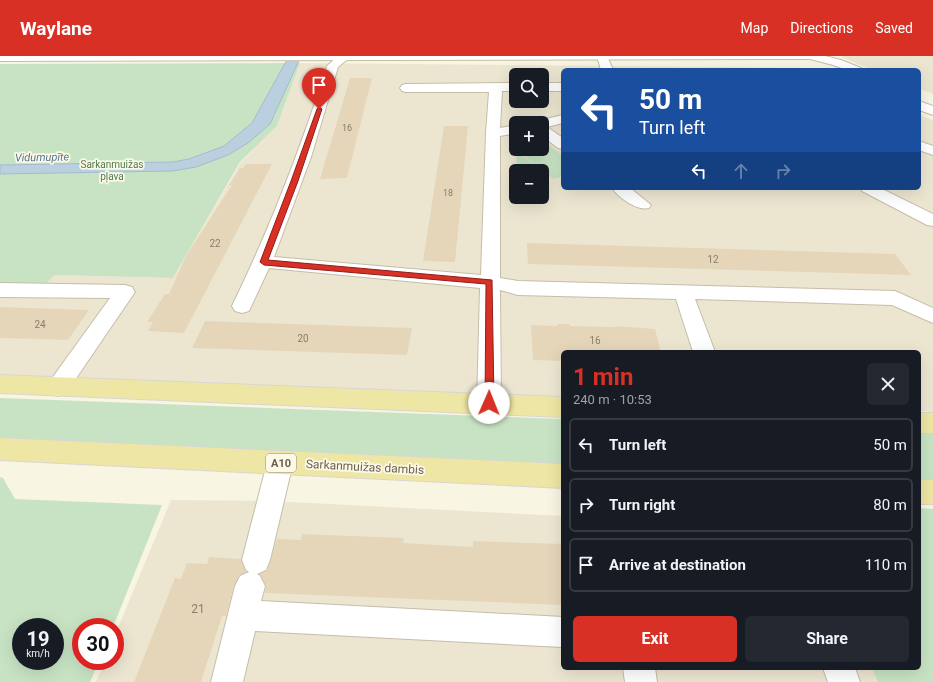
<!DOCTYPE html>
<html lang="en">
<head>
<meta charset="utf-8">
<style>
	:root { --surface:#171b24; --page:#242831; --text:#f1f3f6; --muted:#9ea1a6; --line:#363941; --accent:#d93025 }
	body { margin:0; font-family:Roboto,sans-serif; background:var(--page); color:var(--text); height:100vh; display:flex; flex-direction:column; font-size:15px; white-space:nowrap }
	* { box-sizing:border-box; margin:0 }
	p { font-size:13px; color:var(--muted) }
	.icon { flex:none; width:22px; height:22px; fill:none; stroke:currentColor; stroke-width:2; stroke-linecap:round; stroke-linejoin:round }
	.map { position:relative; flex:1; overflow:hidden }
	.drawer { position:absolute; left:561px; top:294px; width:360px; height:320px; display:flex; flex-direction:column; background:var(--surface); border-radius:6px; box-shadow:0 4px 16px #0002 }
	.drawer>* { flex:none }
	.guide { position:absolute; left:561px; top:12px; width:360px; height:122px; border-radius:6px; box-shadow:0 4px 16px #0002; background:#1a4fa0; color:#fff; overflow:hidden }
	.controls { position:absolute; left:509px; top:12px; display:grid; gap:8px }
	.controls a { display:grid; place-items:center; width:40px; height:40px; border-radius:6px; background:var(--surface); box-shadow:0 4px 16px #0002; font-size:20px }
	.speed { position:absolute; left:12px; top:562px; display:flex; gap:8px; font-size:20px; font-weight:700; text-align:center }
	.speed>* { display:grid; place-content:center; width:52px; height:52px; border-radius:50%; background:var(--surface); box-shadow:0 4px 16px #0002; line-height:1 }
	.speed small { font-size:10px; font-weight:400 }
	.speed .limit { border:6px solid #d22; background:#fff; color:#111 }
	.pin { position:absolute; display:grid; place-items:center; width:34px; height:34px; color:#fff; margin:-41px -17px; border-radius:50% 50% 50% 0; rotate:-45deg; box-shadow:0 0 4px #0007 }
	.pin .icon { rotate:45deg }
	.me { position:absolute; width:44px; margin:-22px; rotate:1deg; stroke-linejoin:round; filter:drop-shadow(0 0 3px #0008) }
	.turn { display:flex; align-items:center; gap:14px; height:84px; padding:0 12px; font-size:18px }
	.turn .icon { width:52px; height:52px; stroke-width:2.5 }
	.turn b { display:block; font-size:28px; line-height:34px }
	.lanes { display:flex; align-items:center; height:38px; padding:0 12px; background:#0003; justify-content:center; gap:20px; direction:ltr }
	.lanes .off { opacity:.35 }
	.round { display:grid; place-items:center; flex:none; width:42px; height:42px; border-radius:6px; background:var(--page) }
	.overview { display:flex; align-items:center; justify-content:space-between; height:68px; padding:0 12px }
	h1 { font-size:24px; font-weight:700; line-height:30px; color:var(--accent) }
	.action { display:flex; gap:8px; margin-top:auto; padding:8px 12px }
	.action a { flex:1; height:46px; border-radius:6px; background:var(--accent); color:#fff; font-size:16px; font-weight:700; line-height:46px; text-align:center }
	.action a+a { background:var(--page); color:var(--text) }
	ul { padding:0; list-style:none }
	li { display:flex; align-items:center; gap:12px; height:54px; margin:0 8px 6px; padding:0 4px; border:2px solid var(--line); border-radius:6px }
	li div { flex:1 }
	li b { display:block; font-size:15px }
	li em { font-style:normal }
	header { display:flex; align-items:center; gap:24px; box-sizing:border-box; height:56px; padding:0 20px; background:var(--accent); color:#fff }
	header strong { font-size:19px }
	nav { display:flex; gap:22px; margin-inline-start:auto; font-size:14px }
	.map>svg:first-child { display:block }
</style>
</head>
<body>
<header>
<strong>Waylane</strong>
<nav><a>Map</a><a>Directions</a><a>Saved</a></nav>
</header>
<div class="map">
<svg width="933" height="626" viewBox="0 0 933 626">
	<rect width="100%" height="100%" fill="#f8f5e3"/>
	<path fill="#ece6d1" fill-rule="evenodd" d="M845,0H933V38L919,32V14H873L841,1Z
		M300,7L803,12L808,14H563V132H919V59L933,64V356L919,355V296H563V343L0,323V230L54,219L173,222L241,106L277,70ZM516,19H542V45H516ZM516,67H542V93H516ZM516,115H542V141H516Z
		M171,444L271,445L563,460V612H919L933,626H96L105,605H115V579Z"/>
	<path fill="#c8e3c4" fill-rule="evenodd" d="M300,7L277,70L240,106L173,222L54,219L43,231L0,230V8Z
		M546,87L563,100V120L554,123L545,117V120L542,122V115H517L516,95L543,115L519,95L525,93H542V88Z
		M0,342L563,363V409L0,386Z
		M919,376H933V424L919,423Z
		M0,421L3,422L15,443L162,449L113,571H81V605H99L90,626H0ZM21,571H55V605H21Z
		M919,452L933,453V626H878L872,612H919Z"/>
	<path fill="#bbd0de" stroke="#a2bccf" d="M289,0H301L270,68L248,87L228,99L196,111L173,115L0,118V109L173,106L189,103L224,90L252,67Z"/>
	<path fill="#e5d6ba" d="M350,22H372L347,122L320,123Z
		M444,70H468L455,206L423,205Z
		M246,108H272L184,277L148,275L153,266H147L165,238H169L186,200L232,129H229L240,112H243Z
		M527,187L895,198L911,219L528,208Z
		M0,251L89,254L68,284L42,283L0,282Z
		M205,265L412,272L407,299L192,292Z
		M558,268H569L570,270L615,271V270L655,273L661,296H563V305L533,304L531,269L557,270Z
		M302,478L404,482L403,487L473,491V485L563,488V549L265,537L266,529L260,518L267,515L277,483L301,484Z
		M209,501L241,503L246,516L239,519L234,529L226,560H222L201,626H134L175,522L181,523L187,507L207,508Z"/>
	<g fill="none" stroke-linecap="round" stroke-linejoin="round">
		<g stroke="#c5bda9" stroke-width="2">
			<path id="minor" d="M338,0H347L349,2L338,11L311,101L274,201L481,219L486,77L489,36H406L402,35L400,32L402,29L406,28L516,27V35H502L500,72L516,69V77L500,80V222L518,225L895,235L933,252V267L892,249L695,243L715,296H693L676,243L518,239L500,234L501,347L497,354L489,356L481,354L477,347L480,232L269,212L249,255L242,257L235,255L232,250C270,172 301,92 327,10Z
				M597,0H607L613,14H601Z
				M542,27H563V35H542Z
				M563,59V67L547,71L563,82V93L558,92L542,80V67H536L537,65Z
				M919,85L933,90V99L919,94Z
				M612,132H630L651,149L649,152C637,155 619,142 612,132Z
				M860,132H880L933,158V170L927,169L862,135Z
				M0,227L125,229L132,231L135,236L66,337L58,340L50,337L47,331L50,325L110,242L0,241Z
				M280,396L289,399L293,407L270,504L266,514L257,518L260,520L265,530L261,545L563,561V591L255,575L243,626H211L235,530L240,520L249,516L246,514L242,504L267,407L271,399Z
				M623,612H655L657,626H625Z
				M823,612H855L860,626H828Z"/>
		</g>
		<g stroke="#c7bea7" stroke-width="2">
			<path id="secondary" d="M0,0H825L841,4L861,12L863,14H847L833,9L810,3L0,5Z
				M919,45L933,50V59L919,54Z"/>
		</g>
		<g stroke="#d9d6d1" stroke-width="2">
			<path id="primary" d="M0,319L563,341V361L0,337Z
				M919,357H933V377H919Z
				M0,382L563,408V432L0,404Z
				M919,424H933V448H919Z"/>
		</g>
		<use href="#minor" fill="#fff" fill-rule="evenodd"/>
		<use href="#secondary" fill="#fff" fill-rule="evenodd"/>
		<use href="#primary" fill="#eee6a4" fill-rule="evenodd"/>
	</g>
	<path fill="#d93025" stroke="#8d1f18" d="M319,51L322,53L298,125L268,204L492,224L494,347L493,350H486L485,347L486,228L264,209L260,206L291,125L317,53Z"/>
	<g text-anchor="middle" stroke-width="3.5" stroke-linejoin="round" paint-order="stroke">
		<g font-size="9" fill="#8a7e68">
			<text x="347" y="75">16</text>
			<text x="448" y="140">18</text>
		</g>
		<g font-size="10" fill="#4e7b4d" stroke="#fcf9e8">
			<text x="112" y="112">Sarkanmuižas<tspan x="112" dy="12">pļava</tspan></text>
		</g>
		<g font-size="10" fill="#8a7e68">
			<text x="215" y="191">22</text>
			<text x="713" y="207">12</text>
			<text x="40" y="272">24</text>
			<text x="303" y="286">20</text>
			<text x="595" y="288">16</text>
		</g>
		<g font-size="11" font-style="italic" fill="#547690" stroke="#fcf9e8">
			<text transform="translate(42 101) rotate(-1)" y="4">Vidumupīte</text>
		</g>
		<rect fill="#fcf9e8" stroke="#978e7c" stroke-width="1" x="266" y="398" width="30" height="18" rx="3"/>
		<g font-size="11" font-weight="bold" fill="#6c604d">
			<text x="281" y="411">A10</text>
		</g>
		<g font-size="12" fill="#6c604d" stroke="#fcf9e8">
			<text transform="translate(365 411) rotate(3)" y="4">Sarkanmuižas dambis</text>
		</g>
		<g font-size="12" fill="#8a7e68">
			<text x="198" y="557">21</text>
		</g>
	</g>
</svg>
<div class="controls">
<a><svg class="icon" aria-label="search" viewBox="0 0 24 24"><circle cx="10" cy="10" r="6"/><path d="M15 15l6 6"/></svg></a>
<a>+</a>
<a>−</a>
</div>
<div class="speed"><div>19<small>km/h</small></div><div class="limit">30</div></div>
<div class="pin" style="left:319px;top:53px;background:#d93025"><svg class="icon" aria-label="arrive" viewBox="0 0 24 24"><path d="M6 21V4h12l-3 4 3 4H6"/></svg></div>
<svg class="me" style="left:489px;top:347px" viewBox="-20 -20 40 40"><circle r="19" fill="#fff"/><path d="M0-13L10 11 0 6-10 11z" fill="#d93025"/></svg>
<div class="guide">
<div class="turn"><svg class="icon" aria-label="left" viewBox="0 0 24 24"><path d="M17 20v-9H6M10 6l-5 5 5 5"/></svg><div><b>50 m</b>Turn left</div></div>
<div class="lanes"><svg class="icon" aria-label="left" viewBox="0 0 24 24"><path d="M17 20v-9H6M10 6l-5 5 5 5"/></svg><svg class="icon off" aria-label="ahead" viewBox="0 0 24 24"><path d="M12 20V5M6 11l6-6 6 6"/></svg><svg class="icon off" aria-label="right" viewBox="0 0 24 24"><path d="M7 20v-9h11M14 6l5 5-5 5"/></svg></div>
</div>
<section class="drawer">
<div class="overview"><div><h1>1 min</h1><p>240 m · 10:53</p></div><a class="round"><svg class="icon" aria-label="close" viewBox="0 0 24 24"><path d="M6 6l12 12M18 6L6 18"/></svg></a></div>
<ul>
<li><svg class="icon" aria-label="left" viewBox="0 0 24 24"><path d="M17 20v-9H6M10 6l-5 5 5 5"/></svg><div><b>Turn left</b></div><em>50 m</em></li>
<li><svg class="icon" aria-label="right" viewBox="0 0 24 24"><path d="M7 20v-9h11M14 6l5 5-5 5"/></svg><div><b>Turn right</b></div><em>80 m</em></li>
<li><svg class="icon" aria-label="arrive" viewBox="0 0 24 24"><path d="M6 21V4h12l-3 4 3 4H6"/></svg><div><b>Arrive at destination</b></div><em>110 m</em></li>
</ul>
<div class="action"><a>Exit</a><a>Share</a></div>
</section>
</div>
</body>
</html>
